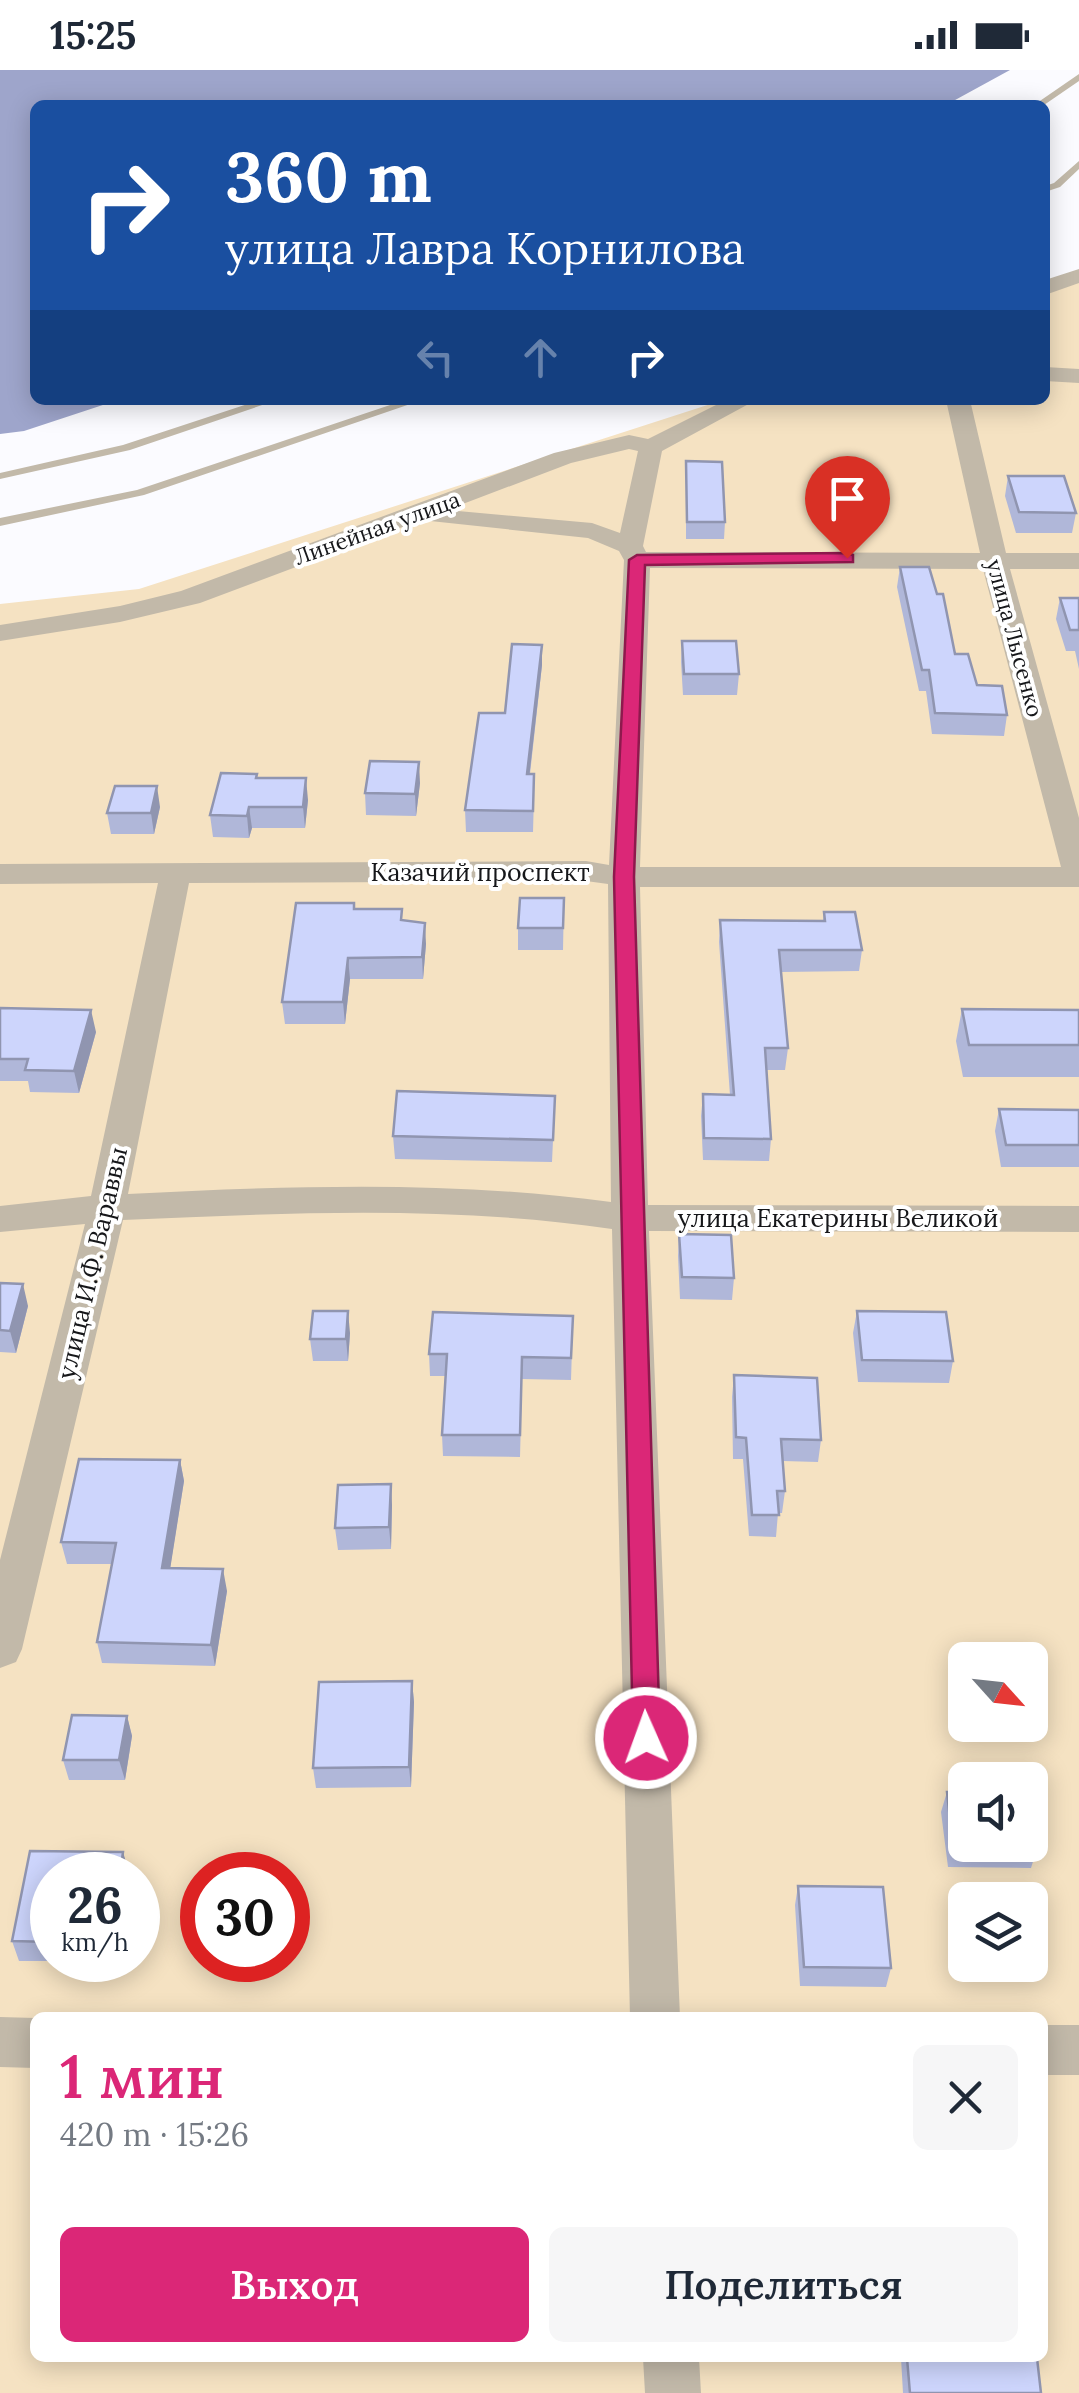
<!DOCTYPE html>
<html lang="ru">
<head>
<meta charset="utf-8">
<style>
	:root { --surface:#fff; --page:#f6f6f7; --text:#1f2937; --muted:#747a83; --accent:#db2777 }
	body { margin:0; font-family:Lora,serif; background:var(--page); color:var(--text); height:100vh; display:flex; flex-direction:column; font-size:38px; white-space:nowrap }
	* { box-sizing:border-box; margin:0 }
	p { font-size:32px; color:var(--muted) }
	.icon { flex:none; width:55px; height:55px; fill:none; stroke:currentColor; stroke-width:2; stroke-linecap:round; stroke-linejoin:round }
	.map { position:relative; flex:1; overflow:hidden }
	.drawer { position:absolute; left:30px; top:1942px; width:1018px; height:350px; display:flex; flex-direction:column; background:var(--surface); border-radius:15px; box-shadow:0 5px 25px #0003 }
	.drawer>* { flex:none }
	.hud { position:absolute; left:30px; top:30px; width:1020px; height:305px; border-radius:15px; box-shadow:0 5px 25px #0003; background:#1a4fa0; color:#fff; overflow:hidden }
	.needle { width:65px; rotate:117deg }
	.tools { position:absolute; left:948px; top:1572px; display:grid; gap:20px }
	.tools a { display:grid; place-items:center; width:100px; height:100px; border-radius:15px; background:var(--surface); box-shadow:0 5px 25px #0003; font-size:50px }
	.speed { position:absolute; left:30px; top:1782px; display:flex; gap:20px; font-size:50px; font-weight:700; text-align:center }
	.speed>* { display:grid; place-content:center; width:130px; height:130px; border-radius:50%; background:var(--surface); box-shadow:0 5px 25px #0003; line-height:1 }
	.speed small { font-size:25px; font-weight:400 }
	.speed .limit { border:15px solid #d22; background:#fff; color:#111 }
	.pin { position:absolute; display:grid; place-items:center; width:85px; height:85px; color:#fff; margin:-102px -42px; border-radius:50% 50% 50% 0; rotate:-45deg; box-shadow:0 0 10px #0007 }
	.pin .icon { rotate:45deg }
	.me { position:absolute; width:110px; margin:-55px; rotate:358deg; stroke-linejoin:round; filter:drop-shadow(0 0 8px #0008) }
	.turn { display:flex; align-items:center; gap:35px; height:210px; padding:0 30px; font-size:45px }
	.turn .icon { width:130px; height:130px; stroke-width:2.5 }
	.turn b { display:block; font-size:70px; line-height:85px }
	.lanes { display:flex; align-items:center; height:95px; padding:0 30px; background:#0003; justify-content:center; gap:50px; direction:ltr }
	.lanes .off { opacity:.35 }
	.round { display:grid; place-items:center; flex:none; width:105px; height:105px; border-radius:15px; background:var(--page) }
	.head { display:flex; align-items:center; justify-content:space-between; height:170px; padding:0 30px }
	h1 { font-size:60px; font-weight:600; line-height:75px; color:var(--accent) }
	.action { display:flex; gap:20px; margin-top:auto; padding:20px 30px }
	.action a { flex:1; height:115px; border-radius:15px; background:var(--accent); color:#fff; font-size:40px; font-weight:600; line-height:115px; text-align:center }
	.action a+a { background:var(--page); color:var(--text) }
	.status { display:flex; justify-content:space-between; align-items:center; height:70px; padding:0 50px; background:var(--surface); direction:ltr }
	.status svg { height:28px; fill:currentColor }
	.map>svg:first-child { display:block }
</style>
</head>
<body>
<div class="status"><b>15:25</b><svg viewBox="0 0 49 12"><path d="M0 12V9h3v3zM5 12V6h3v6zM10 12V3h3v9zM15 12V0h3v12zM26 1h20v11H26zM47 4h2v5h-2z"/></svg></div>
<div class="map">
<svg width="1079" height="2323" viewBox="0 0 1079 2323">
	<rect width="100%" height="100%" fill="#fbfbff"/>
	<path fill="#f5e2c2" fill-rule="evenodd" d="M1079,205V2323H0V534L139,519L723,330H1045V217ZM965,1590H1030V1655H965ZM965,1710H1030V1775H965ZM52,1805H138V1890H52ZM202,1805H288V1890H202ZM965,1830H1030V1895H965ZM35,1948H1042V2288H35Z"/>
	<path fill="#9ea5cb" d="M0,0H1010L946,35H35V330H118L24,361L0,364Z"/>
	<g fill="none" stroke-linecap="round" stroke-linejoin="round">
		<path fill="#c2b9a9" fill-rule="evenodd" d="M1079,4V11L1044,35H1034Z
			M1079,91V99L1060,117L1045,122V116L1054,113Z
			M260,330H277L130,380L0,409V403L123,375Z
			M405,330H422L144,425L0,456V448L137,420Z"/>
		<path fill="#c2b9a9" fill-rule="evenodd" d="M1079,199V213L1045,225V210Z
			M1045,297L1079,299V313L1045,311Z
			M726,330H756L662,381L643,476L646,482L980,483L946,330H970L1006,483H1079V499H1010L1079,748V817H640L648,1135L1079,1136V1162L649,1161L680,1948H630L612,1159C449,1135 286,1143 123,1150L22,1579L16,1592L0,1598V1490L85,1154L0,1162V1136L91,1126L158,813L0,814V794L586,791L609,795L624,490L619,481L588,468L421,450L200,533L120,552L0,571V555L120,536L181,521L554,383L629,365L648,369ZM629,379L638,381L620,463L592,453L447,440L571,393ZM650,498L983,499L1061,797H640ZM586,811L608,814L611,1132C450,1110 290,1116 128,1124L189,813Z
			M0,1947L35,1948V1998L0,1997Z
			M1042,1955H1079V2005H1042Z
			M643,2288H699L701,2323H645Z"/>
	</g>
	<path fill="#b0b7d9" d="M686,391L725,452L724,469H686Z
		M1008,406L1076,443L1072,463H1016L1005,426Z
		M900,497L977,615L1007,645L1004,666L932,664L926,621H919L897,517Z
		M1060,528H1079V599L1075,581H1066L1056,549Z
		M682,571L739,604L737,625H683L681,592Z
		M542,575V595L530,704L534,726L533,762H466L465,740L505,643Z
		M257,708L308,730L305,758H252L249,768L213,767L210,745Z
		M420,713L416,746L366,745L365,723Z
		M160,737L154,764H111L107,743Z
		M564,828L563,880H518V858Z
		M354,833L355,839L403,850L426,874L423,909H350L345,954H285L282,932Z
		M824,842L862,880L859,901L781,902L788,978L785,1000H766L771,1069L769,1091L703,1090L701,1046L703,1024L730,1025L719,872L720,850L823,851Z
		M0,938L96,962L79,1023L30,1022L28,1011H0Z
		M962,939L1079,940V1007H963L956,971Z
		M555,1026L552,1092L395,1089L393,1066Z
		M999,1039L1079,1040V1097H1001L995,1061Z
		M679,1164L734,1208L732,1230L680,1229L678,1186Z
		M0,1213L28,1236L16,1283L0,1282Z
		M857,1241L953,1291L949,1313L858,1312L853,1263Z
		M573,1246L571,1310L522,1309L520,1387L443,1386L442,1365L445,1306H430L429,1284Z
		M350,1263L348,1291H313L310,1269Z
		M734,1305L821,1370L818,1392L783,1391L785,1421L782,1443H778L776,1467L749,1466L743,1389H733L732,1327Z
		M180,1390L184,1411L170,1498L227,1521L215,1596L102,1593L97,1572L112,1494H67L61,1472Z
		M392,1435L391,1479L338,1480L335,1458Z
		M412,1611L414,1632L411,1717L316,1718L313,1698Z
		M127,1646L132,1666L125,1710H69L63,1690Z
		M947,1722L1037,1779L1031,1798L948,1797L941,1742Z
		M30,1781L123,1782L128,1805H52V1890H115V1891H19L12,1871Z
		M798,1816L891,1898L886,1917L800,1916L795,1835Z
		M901,2288H1037L1041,2323H903Z"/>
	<path fill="#9095b0" d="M542,575V595L527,726V704Z
		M419,692L420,713L416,746L415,724Z
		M306,708L308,730L305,758L303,737Z
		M157,716L160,737L154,764L151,743Z
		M249,737L252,758L249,768L247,746Z
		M425,853L426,874L423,909L422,887Z
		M348,888L350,909L345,954L343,932Z
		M91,940L96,962L79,1023L74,1001Z
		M23,1214L28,1236L16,1283L10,1261Z
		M348,1241L350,1263L348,1291L346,1269Z
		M180,1390L184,1411L167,1519L162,1498Z
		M391,1414L392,1435L391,1479L389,1457Z
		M223,1499L227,1521L215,1596L211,1575Z
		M412,1611L414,1632L411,1717L409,1697Z
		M127,1646L132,1666L125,1710L119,1690Z
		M123,1782L129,1802L128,1805H120Z"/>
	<path fill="#cdd5fc" stroke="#9095b0" stroke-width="2.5" d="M686,391L722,392L725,452H687Z
		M1008,406H1064L1076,443L1019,442Z
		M900,497H929L937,524H943L955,584H968L977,615L1002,616L1007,645L935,643L929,600H922Z
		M1060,528H1079V560H1070Z
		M682,571H736L739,604H684Z
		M512,574L542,575L527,704H534L533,741L465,740L479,643H505Z
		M370,691L419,692L415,724L365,723Z
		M221,703L257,704L256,708H306L303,737H249L247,746L210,745Z
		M115,716H157L151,743H107Z
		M520,828H564L563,858H518Z
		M296,833H354V839H402L401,850L425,853L422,887L348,888L343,932H282Z
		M824,842H855L862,880H779L788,978H765L771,1069L704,1068L703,1024L734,1025L720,850L825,851Z
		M0,938L91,940L74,1001L25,1000L28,989H0Z
		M962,939L1079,940V975H969Z
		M397,1021L555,1026L553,1070L393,1066Z
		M999,1039L1079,1040V1075H1006Z
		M679,1164L731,1165L734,1208L682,1207Z
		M0,1213L23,1214L10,1261L0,1260Z
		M313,1241H348L346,1269H310Z
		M857,1241L946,1242L953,1291L862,1290Z
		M433,1242L573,1246L571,1288L522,1287L520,1365H442L447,1284H429Z
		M734,1305L817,1308L821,1370L781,1369L785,1421H777L779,1445H752L746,1368L736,1367Z
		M79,1389L180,1390L162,1498L223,1499L211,1575L97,1572L116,1473L61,1472Z
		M391,1414L389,1457L335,1458L338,1415Z
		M412,1611L409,1697L313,1698L319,1612Z
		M72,1645L127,1646L119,1690H63Z
		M947,1722H965V1775H1030V1728L1037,1779L953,1777Z
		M30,1781L123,1782L120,1805H52V1872L12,1871Z
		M798,1816L883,1817L891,1898L804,1897Z
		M907,2288H1037L1041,2323H910Z"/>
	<path fill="#db2777" stroke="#8e194d" stroke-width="2.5" d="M847,483L853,485V492L645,495L634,807L660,1668L656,1676L646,1680L637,1676L633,1668L614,807L629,490L637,485Z"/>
	<g text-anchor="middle" stroke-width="8" stroke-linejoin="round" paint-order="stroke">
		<g font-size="22" fill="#16171a" stroke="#fff">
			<text transform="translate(377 458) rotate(-20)" y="8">Линейная улица</text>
			<text transform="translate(1015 568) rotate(75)" y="8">улица Лысенко</text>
		</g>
		<g font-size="25" fill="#16171a" stroke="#fff">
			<text x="480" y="811">Казачий проспект</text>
			<text x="838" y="1157">улица Екатерины Великой</text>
			<text transform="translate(92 1193) rotate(-77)" y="9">улица И.Ф. Вараввы</text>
		</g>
	</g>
</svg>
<div class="tools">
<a><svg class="needle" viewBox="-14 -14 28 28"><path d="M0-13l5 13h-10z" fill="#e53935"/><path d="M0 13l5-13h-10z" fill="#747a83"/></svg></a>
<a><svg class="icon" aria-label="sound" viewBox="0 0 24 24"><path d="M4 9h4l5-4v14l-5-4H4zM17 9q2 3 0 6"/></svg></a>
<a><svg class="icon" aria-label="layers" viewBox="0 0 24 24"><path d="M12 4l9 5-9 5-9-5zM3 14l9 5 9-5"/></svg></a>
</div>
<div class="speed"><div>26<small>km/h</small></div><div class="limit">30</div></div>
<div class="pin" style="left:847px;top:488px;background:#d93025"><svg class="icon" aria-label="arrive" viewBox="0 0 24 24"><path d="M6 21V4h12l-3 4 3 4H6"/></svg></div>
<svg class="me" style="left:646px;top:1668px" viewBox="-20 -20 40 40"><circle r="17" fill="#db2777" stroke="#fff" stroke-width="3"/><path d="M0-11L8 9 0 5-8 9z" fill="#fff"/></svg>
<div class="hud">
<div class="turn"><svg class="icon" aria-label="right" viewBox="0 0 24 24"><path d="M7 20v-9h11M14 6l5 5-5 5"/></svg><div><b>360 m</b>улица Лавра Корнилова</div></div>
<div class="lanes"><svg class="icon off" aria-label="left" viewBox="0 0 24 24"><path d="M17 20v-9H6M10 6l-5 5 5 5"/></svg><svg class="icon off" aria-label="ahead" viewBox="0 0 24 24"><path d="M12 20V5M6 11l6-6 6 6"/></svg><svg class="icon" aria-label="right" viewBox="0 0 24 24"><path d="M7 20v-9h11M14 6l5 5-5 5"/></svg></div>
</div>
<section class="drawer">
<div class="head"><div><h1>1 мин</h1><p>420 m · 15:26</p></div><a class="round"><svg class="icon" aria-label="close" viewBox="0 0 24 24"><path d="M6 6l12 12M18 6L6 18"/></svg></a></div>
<div class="action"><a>Выход</a><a>Поделиться</a></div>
</section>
</div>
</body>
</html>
